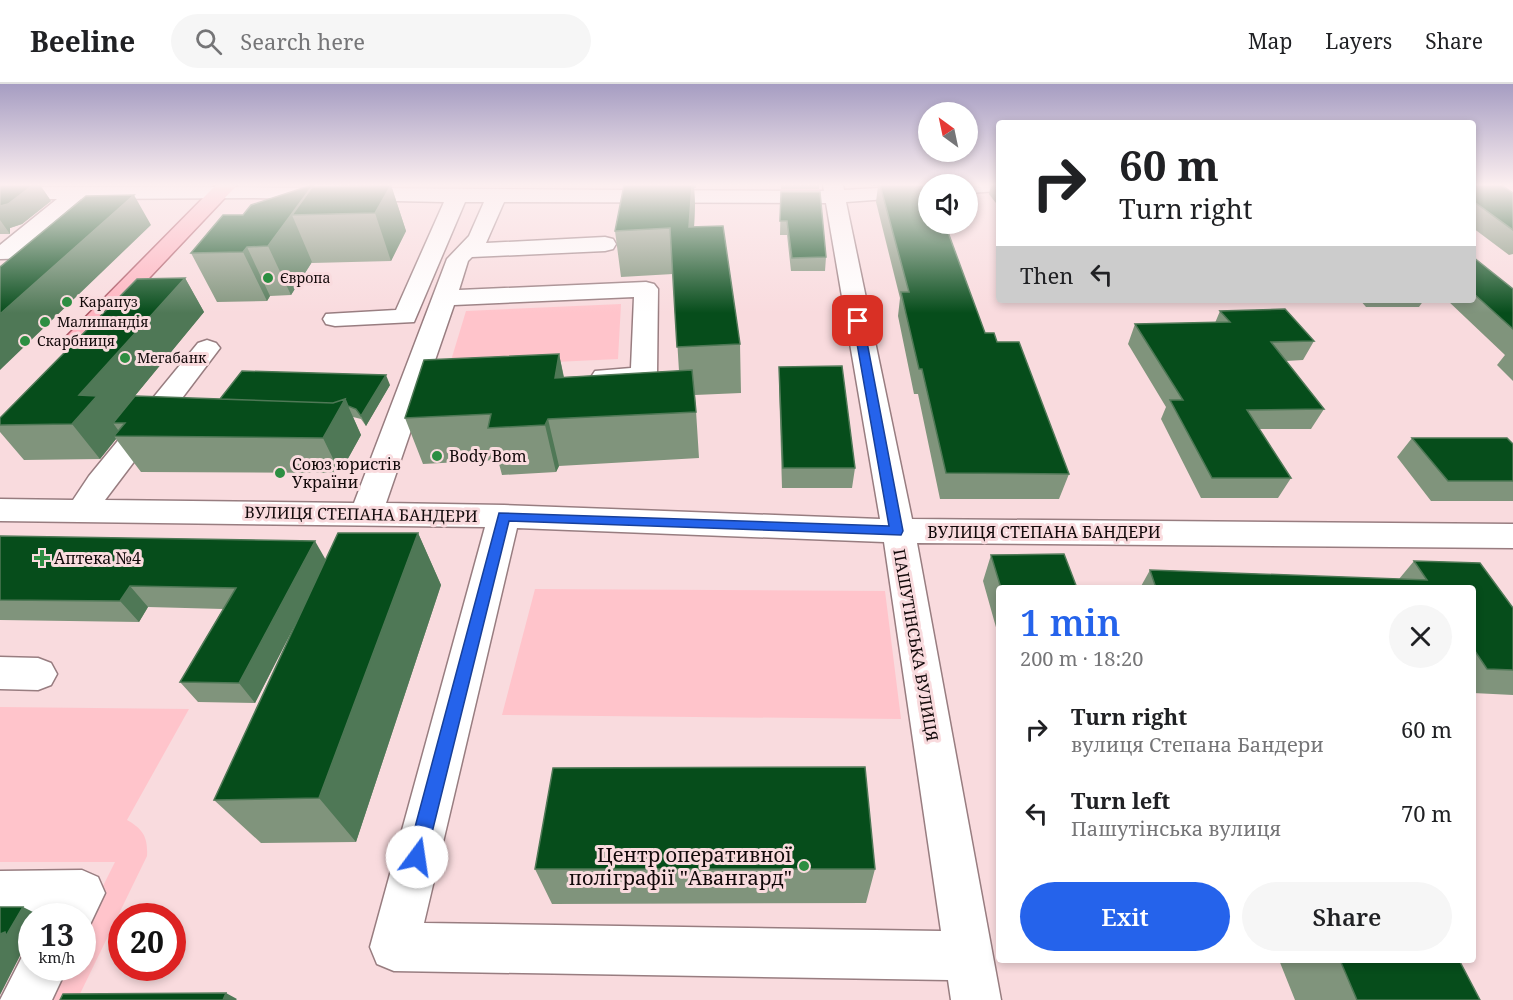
<!DOCTYPE html>
<html lang="en">
<head>
<meta charset="utf-8">
<style>
	:root { --surface:#fff; --page:#f6f6f6; --text:#202124; --muted:#757577; --line:#e0e0e0; --accent:#2563eb }
	body { margin:0; font-family:"Noto Serif",serif; background:var(--page); color:var(--text); height:100vh; display:flex; flex-direction:column; font-size:22px; white-space:nowrap }
	* { box-sizing:border-box; margin:0 }
	p { font-size:20px; color:var(--muted) }
	.icon { flex:none; width:33px; height:33px; fill:none; stroke:currentColor; stroke-width:2; stroke-linecap:round; stroke-linejoin:round }
	.map { position:relative; flex:1; overflow:hidden }
	.drawer { position:absolute; left:996px; top:501px; width:480px; height:378px; display:flex; flex-direction:column; background:var(--surface); border-radius:6px; box-shadow:0 3px 9px #0003 }
	.drawer>* { flex:none }
	.hud { position:absolute; left:996px; top:36px; width:480px; height:183px; border-radius:6px; box-shadow:0 3px 9px #0003; background:#fff; color:var(--text); overflow:hidden }
	.needle { width:39px; rotate:327deg }
	.controls { position:absolute; left:918px; top:18px; display:grid; gap:12px }
	.controls a { display:grid; place-items:center; width:60px; height:60px; border-radius:50%; background:var(--surface); box-shadow:0 3px 9px #0003; font-size:30px }
	.speed { position:absolute; left:18px; top:819px; display:flex; gap:12px; font-size:30px; font-weight:700; text-align:center }
	.speed>* { display:grid; place-content:center; width:78px; height:78px; border-radius:50%; background:var(--surface); box-shadow:0 3px 9px #0003; line-height:1 }
	.speed small { font-size:15px; font-weight:400 }
	.speed .limit { border:9px solid #d22; background:#fff; color:#111 }
	.pin { position:absolute; display:grid; place-items:center; width:51px; height:51px; color:#fff; margin:-26px; border-radius:12px; box-shadow:0 3px 9px #0006 }
	.me { position:absolute; width:66px; margin:-33px; rotate:14deg; stroke-linejoin:round; filter:drop-shadow(0 0 4px #0008) }
	.turn { display:flex; align-items:center; gap:21px; height:126px; padding:0 24px; font-size:27px }
	.turn .icon { width:78px; height:78px; stroke-width:2.5 }
	.turn b { display:block; font-size:42px; line-height:51px }
	.then { display:flex; align-items:center; height:57px; padding:0 24px; background:#0003; gap:12px; font-size:22px }
	.round { display:grid; place-items:center; flex:none; width:63px; height:63px; border-radius:32px; background:var(--page) }
	.summary { display:flex; align-items:center; justify-content:space-between; height:102px; padding:0 24px }
	h1 { font-size:36px; font-weight:600; line-height:45px; color:var(--accent) }
	.action { display:flex; gap:12px; margin-top:auto; padding:12px 24px }
	.action a { flex:1; height:69px; border-radius:36px; background:var(--accent); color:#fff; font-size:24px; font-weight:600; line-height:69px; text-align:center }
	.action a+a { background:var(--page); color:var(--text) }
	ul { padding:0; list-style:none }
	li { display:flex; align-items:center; gap:18px; height:84px; padding:0 24px }
	li div { flex:1 }
	li b { display:block; font-size:22px }
	li em { font-style:normal }
	header { display:flex; align-items:center; gap:36px; box-sizing:border-box; height:84px; padding:0 30px; background:var(--surface); border-bottom:2px solid var(--line) }
	header strong { font-size:28px }
	nav { display:flex; gap:33px; margin-inline-start:auto; font-size:21px }
	.search { width:420px; height:54px; background:var(--page); display:flex; align-items:center; gap:15px; box-sizing:border-box; padding:0 21px; border-radius:33px; color:var(--muted); font-size:22px }
	.map>svg:first-child { display:block }
</style>
</head>
<body>
<header>
<strong>Beeline</strong>
<div class="search"><svg class="icon" aria-label="search" viewBox="0 0 24 24"><circle cx="10" cy="10" r="6"/><path d="M15 15l6 6"/></svg>Search here</div>
<nav><a>Map</a><a>Layers</a><a>Share</a></nav>
</header>
<div class="map">
<svg width="1513" height="916" viewBox="0 0 1513 916">
	<rect width="100%" height="100%" fill="#f9dbde"/>
	<path fill="#ffc4cb" d="M621,220L618,275L449,283L466,227Z
		M535,505L885,507L901,635L502,631Z
		M0,623L189,625L127,736C143,745 148,753 147,772L77,916H44L61,884H82L83,842L115,778H0Z"/>
	<g fill="none" stroke-linecap="round" stroke-linejoin="round">
		<g stroke="#987d80" stroke-width="3">
			<path id="minor" d="M823,101H843L844,106L928,101V112L846,118L912,435L1513,440V464L917,459L1001,916H951L948,896L394,887L377,880L370,863L485,443L0,437V415L73,416L89,392L198,259L207,256L216,259L220,264L105,416L354,419L447,175L469,152L484,118H465L414,238L335,242L326,240L323,235L326,230L396,226L444,118L252,114L81,115L27,161L63,162L66,167L63,172L8,220L0,222V203L34,174L0,175V161L57,115H0V103C274,102 549,106 824,107ZM504,118L826,119L880,435L504,421L386,419L454,221L634,213L631,284L595,287L591,293L595,299C612,303 636,301 653,297L657,291L658,205L654,200L646,198L459,206L468,177L472,173L605,167L613,165L616,160L613,155L605,153L486,159ZM517,444L884,458L941,847L424,839Z
				M968,101H999V107L968,109Z
				M0,573L38,574L51,579L57,590L51,601L38,606L0,605Z
				M82,786L98,793L105,809L86,849L82,850V832L0,833V787Z
				M32,864V884H67L52,916H0L25,867Z"/>
		</g>
		<g stroke="#ab5764" stroke-width="3">
			<path id="major" d="M216,101H237L81,266L72,269L63,266L59,261L63,256Z"/>
		</g>
		<use href="#minor" fill="#fff" fill-rule="evenodd"/>
		<use href="#major" fill="#feb3bf" fill-rule="evenodd"/>
	</g>
	<path fill="#80947c" d="M0,101H40L51,117L22,140L10,144V150H0Z
		M312,101H314L315,103L391,101L406,147L391,177L312,179V178L291,211L270,212L267,217L217,218L191,169L243,131Z
		M624,101H696V104H694L695,121L694,143L740,260L741,309L695,311L699,374L559,382L556,388L502,391L498,376L423,380L405,334L559,270L564,293L679,287L673,190L621,193L615,147Z
		M781,101H819V105H781Z
		M871,101H928V140H962L960,148H948L985,249L997,258L1069,390L1059,415H940L918,310H914L898,232L900,214L876,118L878,102H872Z
		M991,101H999V123L989,110Z
		M1473,101L1513,109V170L1509,171L1473,144Z
		M781,108L826,173L825,187H791L787,151H780Z
		M1473,173L1513,205V297L1497,281L1505,271L1447,216H1473Z
		M185,194L204,228L115,336L220,315L390,301L366,342L361,335L353,333L361,351L340,389L141,388L116,355L100,375L24,376L0,348V334Z
		M1360,216H1424L1419,223H1366Z
		M1220,227L1314,257L1303,276L1286,277L1324,325L1311,345H1259L1291,394L1278,414H1201L1161,335L1166,323L1128,260L1135,240L1215,239Z
		M779,283L855,384L852,404H782L779,302Z
		M1412,354L1513,360V417H1431L1397,373Z
		M418,449L441,501L356,758L261,759L214,716L298,535L255,619L198,618L180,598L223,525L148,523L139,538L0,536V452L326,476Z
		M991,471L1077,504H999V554L983,497Z
		M1414,477L1480,479L1513,524V611L1473,609V504H1140L1150,486L1399,495Z
		M535,785H875L866,819L552,820Z
		M1279,876H1459L1480,916H1295Z"/>
	<path fill="#4f7856" d="M33,101H40L51,117L22,140L10,144V150L0,136V122Z
		M313,101L326,130L292,131L312,178L291,211L268,162Z
		M391,101L406,147L391,177L375,129Z
		M692,101H694L695,121L692,189L689,143Z
		M134,111L151,141L0,286V230Z
		M247,163L270,212L267,217L243,168Z
		M185,194L204,228L115,336L117,339H113L121,350L114,352L116,355L100,375L72,340L79,311Z
		M559,270L568,315L555,294Z
		M386,291L390,301L366,342L361,332Z
		M345,315L361,351L340,389L323,354Z
		M548,335L559,382L556,388L545,341Z
		M418,449L441,501L356,758L319,714Z
		M315,457L327,478L255,619L239,599Z
		M130,502L148,523L139,538L120,517Z
		M23,823L41,832H32V864L29,863L23,866L0,911V850Z
		M226,909L237,915L236,916H223Z"/>
	<path fill="#064d1b" stroke="#4f7856" stroke-width="1.5" d="M0,101H33L8,120L0,122Z
		M312,101H313L268,162L247,163L243,168L191,169L223,131H243L251,121Z
		M391,101L375,129L292,131L312,103Z
		M624,101H692L689,143L723,142L740,260L677,263L670,144L615,147Z
		M880,101H928V140H945L985,249H994L997,258H1019L1069,390L946,389L922,285H919L901,208H909Z
		M1473,101H1501L1513,109V146L1473,117Z
		M781,108H820L826,173L792,174L787,137H780Z
		M134,111L0,230V183L86,112Z
		M1473,173L1513,205V245L1473,209Z
		M185,194L79,311L97,312L72,340L0,341V334L137,195Z
		M1285,225L1314,257L1271,258L1324,325L1247,326L1291,394H1212L1170,316H1183L1135,240L1230,238L1220,227Z
		M559,270L555,294L692,286L696,328L548,335L545,341L488,344L491,330L405,334L424,276Z
		M842,282L855,384H783L779,283Z
		M242,287L386,291L361,332L356,325L348,322L345,315L333,319L220,315Z
		M135,312L333,319L345,315L323,354L114,352L125,339H113Z
		M1412,354H1507L1513,360V397H1448Z
		M338,449H418L319,714L214,716Z
		M0,452L315,457L239,599L180,598L236,504L130,502L120,517L0,516Z
		M1064,470L1077,504H1001L991,471Z
		M1414,477L1480,479L1513,524V586L1487,585L1475,567H1473V504H1156L1150,486L1427,496Z
		M865,683L875,785H535L553,684Z
		M0,823H23L6,852L5,848L0,850Z
		M1340,876H1459L1480,916H1357Z
		M226,909L223,916H60L63,910Z"/>
	<linearGradient id="sky" x2="0" y2="1"><stop stop-color="#a69dc2"/><stop offset="0.44" stop-color="#fceff0"/><stop offset="1" stop-color="#fceff0" stop-opacity="0"/></linearGradient>
	<rect width="1513" height="229" fill="url(#sky)"/>
	<path fill="#2563eb" stroke="#184099" stroke-width="1.5" d="M858,234L863,237L903,447L901,451L509,437L426,773L423,780L417,782L410,780L407,773L499,429L889,442L853,237Z"/>
	<g fill="#2d8e42" stroke="#f9dbde" stroke-width="2">
		<circle cx="268" cy="194" r="6"/>
		<circle cx="67" cy="218" r="6"/>
		<circle cx="45" cy="238" r="6"/>
		<circle cx="25" cy="257" r="6"/>
		<circle cx="125" cy="274" r="6"/>
		<circle cx="437" cy="372" r="6"/>
		<circle cx="280" cy="389" r="6"/>
		<path d="M39 465h6v6h6v6h-6v6h-6v-6h-6v-6h6z"/>
		<circle cx="804" cy="782" r="6"/>
	</g>
	<g text-anchor="middle" stroke-width="6" stroke-linejoin="round" paint-order="stroke">
		<g font-size="14" fill="#12090a" stroke="#f9dbde" text-anchor="start">
			<text x="280" y="199">Європа</text>
			<text x="79" y="223">Карапуз</text>
			<text x="57" y="243">Малишандія</text>
			<text x="37" y="262">Скарбниця</text>
			<text x="137" y="279">Мегабанк</text>
		</g>
		<g font-size="16" fill="#12090a" stroke="#f9dbde" text-anchor="start">
			<text x="449" y="378">Body Bom</text>
			<text x="292" y="386">Союз юристів<tspan x="292" dy="18">України</tspan></text>
			<text x="54" y="480">Аптека №4</text>
		</g>
		<g font-size="16" fill="#12090a" stroke="#f9dbde">
			<text transform="translate(361 430) rotate(1)" y="6">ВУЛИЦЯ СТЕПАНА БАНДЕРИ</text>
			<text x="1044" y="454">ВУЛИЦЯ СТЕПАНА БАНДЕРИ</text>
			<text transform="translate(916 561) rotate(80)" y="6">ПАШУТІНСЬКА ВУЛИЦЯ</text>
		</g>
		<g font-size="20" fill="#12090a" stroke="#f9dbde" text-anchor="end">
			<text x="792" y="778">Центр оперативної<tspan x="792" dy="23">поліграфії "Авангард"</tspan></text>
		</g>
	</g>
</svg>
<div class="controls">
<a><svg class="needle" viewBox="-14 -14 28 28"><path d="M0-13l5 13h-10z" fill="#e53935"/><path d="M0 13l5-13h-10z" fill="#757577"/></svg></a>
<a><svg class="icon" aria-label="sound" viewBox="0 0 24 24"><path d="M4 9h4l5-4v14l-5-4H4zM17 9q2 3 0 6"/></svg></a>
</div>
<div class="speed"><div>13<small>km/h</small></div><div class="limit">20</div></div>
<div class="pin" style="left:858px;top:237px;background:#d93025"><svg class="icon" aria-label="arrive" viewBox="0 0 24 24"><path d="M6 21V4h12l-3 4 3 4H6"/></svg></div>
<svg class="me" style="left:417px;top:773px" viewBox="-20 -20 40 40"><circle r="19" fill="#fff"/><path d="M0-13L10 11 0 6-10 11z" fill="#2563eb"/></svg>
<div class="hud">
<div class="turn"><svg class="icon" aria-label="right" viewBox="0 0 24 24"><path d="M7 20v-9h11M14 6l5 5-5 5"/></svg><div><b>60 m</b>Turn right</div></div>
<div class="then">Then<svg class="icon" aria-label="left" viewBox="0 0 24 24"><path d="M17 20v-9H6M10 6l-5 5 5 5"/></svg></div>
</div>
<section class="drawer">
<div class="summary"><div><h1>1 min</h1><p>200 m · 18:20</p></div><a class="round"><svg class="icon" aria-label="close" viewBox="0 0 24 24"><path d="M6 6l12 12M18 6L6 18"/></svg></a></div>
<ul>
<li><svg class="icon" aria-label="right" viewBox="0 0 24 24"><path d="M7 20v-9h11M14 6l5 5-5 5"/></svg><div><b>Turn right</b><p>вулиця Степана Бандери</p></div><em>60 m</em></li>
<li><svg class="icon" aria-label="left" viewBox="0 0 24 24"><path d="M17 20v-9H6M10 6l-5 5 5 5"/></svg><div><b>Turn left</b><p>Пашутінська вулиця</p></div><em>70 m</em></li>
</ul>
<div class="action"><a>Exit</a><a>Share</a></div>
</section>
</div>
</body>
</html>
